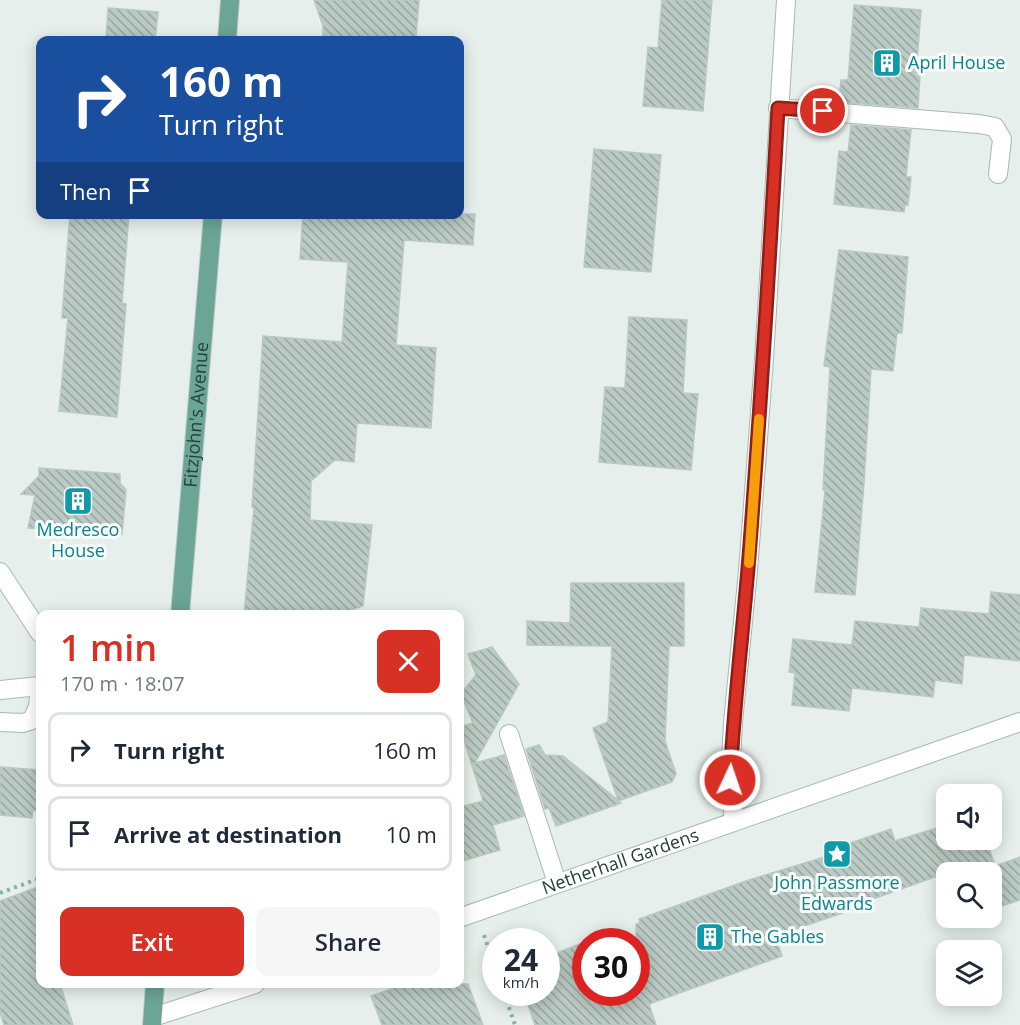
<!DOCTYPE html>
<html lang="en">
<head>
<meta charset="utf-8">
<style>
	:root { --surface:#fff; --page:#f6f6f7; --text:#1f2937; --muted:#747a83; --line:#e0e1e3; --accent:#d93025 }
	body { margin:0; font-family:"Open Sans",sans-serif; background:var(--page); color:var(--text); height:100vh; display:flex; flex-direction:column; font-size:22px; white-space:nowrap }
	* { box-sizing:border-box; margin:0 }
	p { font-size:20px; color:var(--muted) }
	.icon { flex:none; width:33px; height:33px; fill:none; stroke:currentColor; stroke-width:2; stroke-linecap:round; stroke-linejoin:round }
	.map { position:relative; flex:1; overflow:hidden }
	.panel { position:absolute; left:36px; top:610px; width:428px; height:378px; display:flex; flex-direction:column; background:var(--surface); border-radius:12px; box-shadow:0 3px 15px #0003 }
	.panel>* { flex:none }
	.guide { position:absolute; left:36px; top:36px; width:428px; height:183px; border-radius:12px; box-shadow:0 3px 15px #0003; background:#1a4fa0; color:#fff; overflow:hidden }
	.controls { position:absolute; left:936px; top:784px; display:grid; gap:12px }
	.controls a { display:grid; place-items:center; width:66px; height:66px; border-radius:12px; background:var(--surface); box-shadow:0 3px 15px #0003; font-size:30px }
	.speed { position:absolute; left:482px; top:928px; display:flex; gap:12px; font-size:30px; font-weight:700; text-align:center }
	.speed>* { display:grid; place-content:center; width:78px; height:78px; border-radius:50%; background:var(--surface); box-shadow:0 3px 15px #0003; line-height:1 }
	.speed small { font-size:15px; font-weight:400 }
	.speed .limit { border:9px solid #d22; background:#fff; color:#111 }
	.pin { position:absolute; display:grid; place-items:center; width:51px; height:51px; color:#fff; margin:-26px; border:3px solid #fff; border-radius:50%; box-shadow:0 2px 6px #0007 }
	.me { position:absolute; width:66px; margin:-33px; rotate:3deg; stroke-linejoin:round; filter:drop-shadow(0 0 4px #0008) }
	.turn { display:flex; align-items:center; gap:21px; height:126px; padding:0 24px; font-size:27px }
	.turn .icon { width:78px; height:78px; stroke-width:2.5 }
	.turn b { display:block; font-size:42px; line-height:51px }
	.then { display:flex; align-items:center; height:57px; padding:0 24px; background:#0003; gap:12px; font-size:22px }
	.round { display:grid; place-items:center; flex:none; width:63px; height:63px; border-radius:12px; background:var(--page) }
	.summary { display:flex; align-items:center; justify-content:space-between; height:102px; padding:0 24px }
	h1 { font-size:36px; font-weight:600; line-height:45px; color:var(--accent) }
	.primary-button { display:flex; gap:12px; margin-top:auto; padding:12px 24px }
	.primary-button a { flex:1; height:69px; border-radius:12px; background:var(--accent); color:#fff; font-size:24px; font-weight:600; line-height:69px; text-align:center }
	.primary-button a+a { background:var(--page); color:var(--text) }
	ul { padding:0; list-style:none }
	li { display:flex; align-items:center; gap:18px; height:75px; margin:0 12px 9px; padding:0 12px; border:3px solid var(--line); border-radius:12px }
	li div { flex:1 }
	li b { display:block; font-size:22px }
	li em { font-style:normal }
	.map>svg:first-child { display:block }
</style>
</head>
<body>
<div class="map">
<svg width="1020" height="1025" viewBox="0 0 1020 1025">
	<defs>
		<pattern id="building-back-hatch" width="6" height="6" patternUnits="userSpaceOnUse" patternTransform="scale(1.5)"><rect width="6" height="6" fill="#bbcac4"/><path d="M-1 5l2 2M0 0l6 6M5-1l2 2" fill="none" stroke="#98a6a0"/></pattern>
	</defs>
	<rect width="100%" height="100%" fill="#e6efeb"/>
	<path fill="url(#building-back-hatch)" stroke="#b8c9c2" stroke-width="1.5" d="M314,0H419L416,37L395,39L393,40H348L323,38V26Z
		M662,0H712L703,111L643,106L648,47L658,48Z
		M854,5L921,10L916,75H920L918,108L839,102L841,80H848Z
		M108,8L158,12L155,40H106Z
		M851,125L911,130L906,177H911L908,205H905L904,212L834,204L839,151L848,152Z
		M594,149L661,155L651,272L584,267Z
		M70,214H129L122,303L126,304L117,417L59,411L68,318H62Z
		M303,214H475L473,245L404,240L396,345L436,348L431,428L357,423L354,462L335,460L311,481L310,520L372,525L363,606L337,615H244L254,507H252L263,336L342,342L348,262L300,259Z
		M839,250L908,257L902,333H897L893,371L871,369L864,483L855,595L815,592L825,490H823L830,367L824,366Z
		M629,317L687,320L683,393L698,394L691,470L599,462L605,387L625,388Z
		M39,468L120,474V483L126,490L122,534L28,528L35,495L21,494L39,476Z
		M571,583H684V646H669L665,741L676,774L672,782L618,801L621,803L556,826L549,808L545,809L526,749L539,745L545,755L563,756L618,800L593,728L608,722L612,646L527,645V621L570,623Z
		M991,592L1020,595V661L964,655L962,684L935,680L933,697L852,688L849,711L792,705L795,673L789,672L793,639L852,645L855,621L919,627L921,608L989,614Z
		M492,647L519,684L475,763L504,755L524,816L493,825L500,850L459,862V807L483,801L460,727L473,723L463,699V691L476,675L468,654Z
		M0,767L40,770V811L33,810L32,818L0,815Z
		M946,825V840H962L965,852L988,845L995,866L1020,857V900L995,908L992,896V873H946L853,906L854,909L775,936L782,956L649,1004L656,1025H535L524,993H546V957L585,942V993H636V924L640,923L639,919L749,880L841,852L839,847L891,829L895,841Z
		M40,886V984H60L73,1025H4L0,1012V901Z
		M406,984H468L483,1025H382L371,996Z"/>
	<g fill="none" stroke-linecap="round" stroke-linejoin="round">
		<g stroke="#a8b8b2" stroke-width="20">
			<g id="minor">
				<path d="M778,108L979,124L995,127L1002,139L998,174"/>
				<path d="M0,572L40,633"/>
				<path d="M0,690L40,686"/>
				<path d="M0,722L23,723L32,720L38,707L40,686"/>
				<path d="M509,734L557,883"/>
				<path d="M734,821L730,780L733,722L748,571L764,359L786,0"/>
				<path id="s1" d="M459,918L1020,722"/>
				<path d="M153,1017L255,984"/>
			</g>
		</g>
		<g stroke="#c2cac8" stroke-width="20">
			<g id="major">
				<path d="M227,40L230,0"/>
				<path id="s2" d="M180,615L213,214"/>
				<path d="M152,1025L155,984"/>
			</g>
		</g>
		<path stroke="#86b3a5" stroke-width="4" stroke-dasharray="3 4.5" stroke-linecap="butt" d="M0,893L40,878
			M484,935L495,968
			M504,993L515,1025"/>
		<use href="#minor" stroke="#fff" stroke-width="18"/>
		<use href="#major" stroke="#6aa596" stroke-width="18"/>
	</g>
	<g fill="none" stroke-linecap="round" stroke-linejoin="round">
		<g stroke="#8d1f18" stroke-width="15">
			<path id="route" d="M730,780C734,701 744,623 750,544C761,399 770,253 778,108L823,111"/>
		</g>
		<use href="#route" stroke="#d93025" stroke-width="10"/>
		<path stroke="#f59e0b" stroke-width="10" d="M749,563L759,419"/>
	</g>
	<defs>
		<g id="building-square" transform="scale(1.5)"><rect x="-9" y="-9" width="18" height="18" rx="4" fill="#0f9aa8" stroke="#f7fbf9"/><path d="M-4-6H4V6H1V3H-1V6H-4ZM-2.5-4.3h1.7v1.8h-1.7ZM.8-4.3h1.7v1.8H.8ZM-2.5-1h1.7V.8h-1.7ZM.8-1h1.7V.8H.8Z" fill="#fff"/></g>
		<g id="sight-square" transform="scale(1.5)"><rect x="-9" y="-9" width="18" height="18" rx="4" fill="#0f9aa8" stroke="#f7fbf9"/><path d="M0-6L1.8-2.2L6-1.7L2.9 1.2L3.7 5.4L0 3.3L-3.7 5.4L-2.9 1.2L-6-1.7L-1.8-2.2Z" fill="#fff"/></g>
	</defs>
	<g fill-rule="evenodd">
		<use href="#building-square" x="887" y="63"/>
		<use href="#building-square" x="78" y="501"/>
		<use href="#sight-square" x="837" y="854"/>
		<use href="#building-square" x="710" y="937"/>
	</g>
	<g text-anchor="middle" stroke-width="6" stroke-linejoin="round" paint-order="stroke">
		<g font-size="18" fill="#0d838f" stroke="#f7fbf9" text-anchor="start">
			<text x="908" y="69">April House</text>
			<text x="78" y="536" text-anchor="middle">Medresco<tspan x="78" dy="21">House</tspan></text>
			<text x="837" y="889" text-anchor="middle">John Passmore<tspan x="837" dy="21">Edwards</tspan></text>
			<text x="731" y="943">The Gables</text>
		</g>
		<g font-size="18" fill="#24423a" stroke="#f7fbf9">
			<text dy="6" stroke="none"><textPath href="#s2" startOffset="201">Fitzjohn's Avenue</textPath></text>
			<text dy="6" stroke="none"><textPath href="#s1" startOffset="171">Netherhall Gardens</textPath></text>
		</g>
	</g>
</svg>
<div class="controls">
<a><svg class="icon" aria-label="sound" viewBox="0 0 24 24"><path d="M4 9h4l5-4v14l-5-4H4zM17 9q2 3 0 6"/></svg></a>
<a><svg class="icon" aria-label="search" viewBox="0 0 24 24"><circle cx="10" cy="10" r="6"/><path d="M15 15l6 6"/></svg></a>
<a><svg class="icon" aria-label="layers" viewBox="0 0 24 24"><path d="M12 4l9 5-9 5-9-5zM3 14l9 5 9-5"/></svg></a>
</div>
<div class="speed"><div>24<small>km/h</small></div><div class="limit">30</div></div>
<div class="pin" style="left:823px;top:111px;background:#d93025"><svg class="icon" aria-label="arrive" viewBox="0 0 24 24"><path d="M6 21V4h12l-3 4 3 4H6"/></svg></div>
<svg class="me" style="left:730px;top:780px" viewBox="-20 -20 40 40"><circle r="17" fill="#d93025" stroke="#fff" stroke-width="3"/><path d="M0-11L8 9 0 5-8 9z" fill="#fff"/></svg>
<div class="guide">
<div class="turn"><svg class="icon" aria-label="right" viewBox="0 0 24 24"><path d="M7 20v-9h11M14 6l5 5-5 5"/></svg><div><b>160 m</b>Turn right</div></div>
<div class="then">Then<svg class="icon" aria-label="arrive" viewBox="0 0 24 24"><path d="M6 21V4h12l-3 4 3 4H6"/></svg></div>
</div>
<section class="panel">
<div class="summary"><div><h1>1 min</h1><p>170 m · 18:07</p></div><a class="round" style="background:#d93025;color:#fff"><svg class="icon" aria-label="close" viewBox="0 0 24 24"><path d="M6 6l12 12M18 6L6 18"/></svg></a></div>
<ul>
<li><svg class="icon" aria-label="right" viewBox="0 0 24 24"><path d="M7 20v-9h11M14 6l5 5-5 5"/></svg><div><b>Turn right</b></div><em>160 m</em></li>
<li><svg class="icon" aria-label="arrive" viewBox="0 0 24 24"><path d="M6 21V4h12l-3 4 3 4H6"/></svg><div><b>Arrive at destination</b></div><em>10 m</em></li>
</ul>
<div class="primary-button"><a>Exit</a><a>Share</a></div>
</section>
</div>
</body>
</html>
